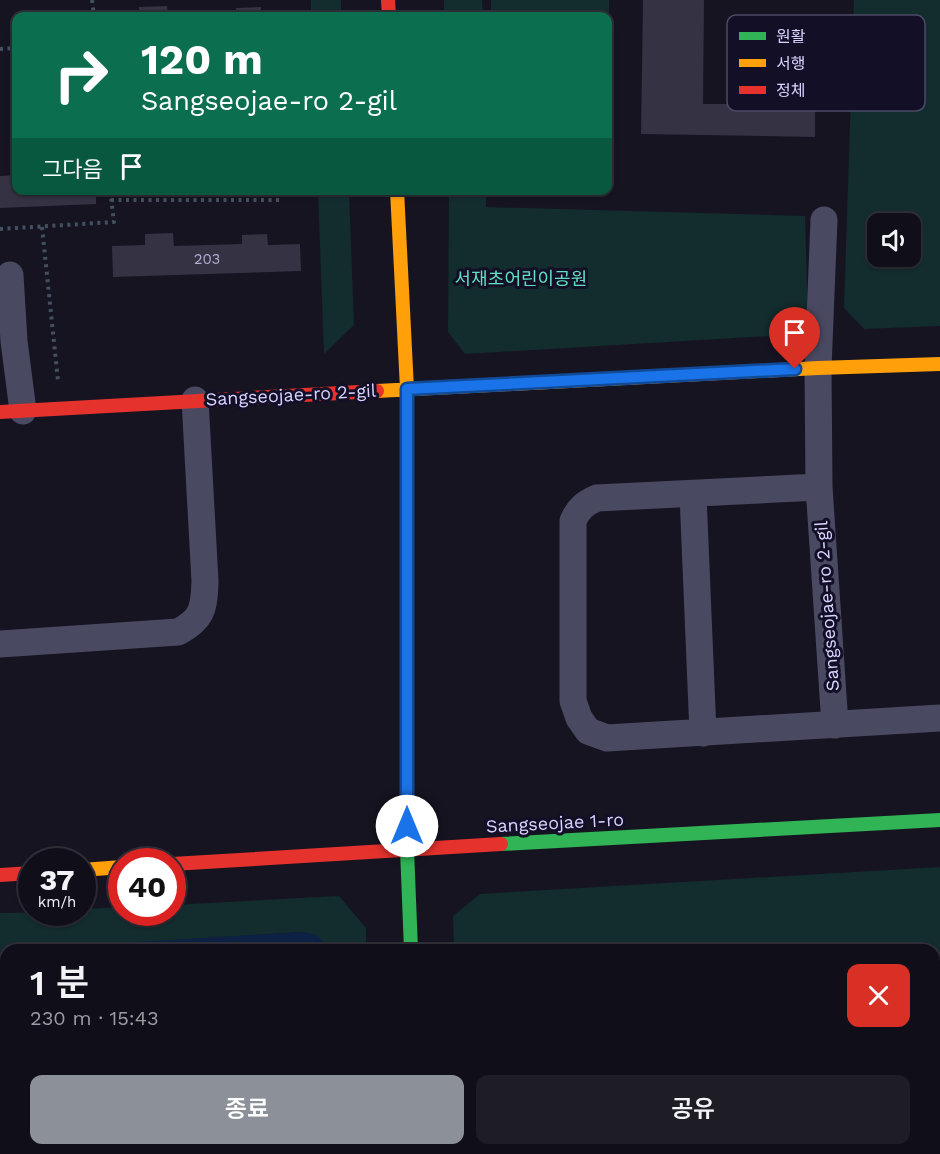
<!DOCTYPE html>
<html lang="ko">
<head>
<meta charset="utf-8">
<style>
	:root { --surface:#100f19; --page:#1e1d26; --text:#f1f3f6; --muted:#9c9ca2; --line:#302f38; --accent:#8c9099 }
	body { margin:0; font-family:"Work Sans","Noto Sans KR",sans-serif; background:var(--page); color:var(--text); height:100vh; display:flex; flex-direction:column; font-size:22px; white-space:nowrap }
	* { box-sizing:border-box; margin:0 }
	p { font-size:20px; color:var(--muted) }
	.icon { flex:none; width:33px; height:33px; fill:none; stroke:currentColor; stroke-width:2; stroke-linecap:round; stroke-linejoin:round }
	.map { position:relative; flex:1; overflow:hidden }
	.panel { position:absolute; left:0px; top:944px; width:940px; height:212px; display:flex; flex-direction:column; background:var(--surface); border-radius:18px 18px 0 0; box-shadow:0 2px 4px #0004,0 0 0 2px var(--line) }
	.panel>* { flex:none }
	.guide { position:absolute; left:12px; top:12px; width:600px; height:183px; border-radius:12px; box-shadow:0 2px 4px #0004,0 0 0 2px var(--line); background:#0b6e4f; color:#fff; overflow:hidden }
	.buttons { position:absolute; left:867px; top:213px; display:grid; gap:12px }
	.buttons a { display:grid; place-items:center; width:54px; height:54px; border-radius:12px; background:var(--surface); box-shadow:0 2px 4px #0004,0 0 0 2px var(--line); font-size:30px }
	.speed { position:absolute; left:18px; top:848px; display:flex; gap:12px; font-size:30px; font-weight:700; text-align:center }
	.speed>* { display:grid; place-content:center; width:78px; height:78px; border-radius:50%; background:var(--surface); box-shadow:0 2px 4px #0004,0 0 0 2px var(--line); line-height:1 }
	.speed small { font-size:15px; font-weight:400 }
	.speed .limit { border:9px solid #d22; background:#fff; color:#111 }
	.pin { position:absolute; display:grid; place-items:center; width:51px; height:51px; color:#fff; margin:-62px -26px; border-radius:50% 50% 50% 0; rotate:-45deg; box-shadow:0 0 6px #0007 }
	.pin .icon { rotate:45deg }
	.me { position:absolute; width:66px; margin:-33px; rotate:0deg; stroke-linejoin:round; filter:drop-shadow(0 0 4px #0008) }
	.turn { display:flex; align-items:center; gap:21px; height:126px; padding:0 30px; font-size:27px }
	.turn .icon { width:78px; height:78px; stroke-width:2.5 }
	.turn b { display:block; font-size:42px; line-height:51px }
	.then { display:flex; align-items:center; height:57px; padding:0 30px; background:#0003; gap:12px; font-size:22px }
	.round { display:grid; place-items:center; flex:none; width:63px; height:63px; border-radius:12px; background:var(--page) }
	.head { display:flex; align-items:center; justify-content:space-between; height:102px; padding:0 30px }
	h1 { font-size:36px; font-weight:600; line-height:45px }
	.button { display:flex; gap:12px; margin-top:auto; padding:12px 30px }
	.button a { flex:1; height:69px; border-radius:12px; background:var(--accent); color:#fff; font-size:24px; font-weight:600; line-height:69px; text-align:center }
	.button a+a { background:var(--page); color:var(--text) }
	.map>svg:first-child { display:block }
</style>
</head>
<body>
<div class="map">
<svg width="940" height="1154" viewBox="0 0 940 1154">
	<rect width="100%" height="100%" fill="#161421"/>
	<path fill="#132c2d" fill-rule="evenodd" d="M311,0H341V16H311Z
		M444,0H482L483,16H444Z
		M491,0H609V164L608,16H491Z
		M854,0H940V326L864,329L844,308ZM878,224H910V256H878Z
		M318,191H349L354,325L324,354Z
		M449,191H486V207L805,216L808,321L786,335L465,354L448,332Z
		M940,867V954L935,955L934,950L454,949L453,916L480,894Z
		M339,896L366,928V949H329L327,946L302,932L0,951V913L82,912L83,909L121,907L122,912H172L173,905Z
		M0,1063L6,1065V1109L0,1106Z
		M111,1149H344L329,1154H125Z"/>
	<path fill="#0d2144" d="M302,932L317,935L329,949H23Z
		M0,951H6V1065L0,1063Z"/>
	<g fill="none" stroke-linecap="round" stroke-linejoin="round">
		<path stroke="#0d2144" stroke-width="8" d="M934,1099L940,1097
			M784,1154L798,1149"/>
	</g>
	<path fill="#343243" d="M643,0H704L703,104H748V73L801,74L800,104H815V137L641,134Z
		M167,6L168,16H139V7Z
		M261,7V16H236V8Z
		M16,175V190H96V204L0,208V176Z
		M173,233L174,246L242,244V235L267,234L268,245L300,244L301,271L113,277L112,246L145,245V234Z"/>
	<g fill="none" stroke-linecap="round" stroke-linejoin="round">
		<path stroke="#44505f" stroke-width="4" stroke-dasharray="3 4.5" stroke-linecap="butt" d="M92,0L94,16
			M0,49L16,48
			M111,200H280
			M42,227L58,381
			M0,229L114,222L110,190
			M934,984L940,983
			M934,1045L940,1044
			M0,1143L6,1145
			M15,1149L27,1154
			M429,1154L443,1149
			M605,1154L618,1149
			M934,1154L940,1152"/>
		<path stroke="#4a4962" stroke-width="27" d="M824,220L818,368L819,487L835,725
			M10,275L14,341L23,411
			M819,487L597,498C585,503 578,509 573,521V701L579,718L588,731L607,738L940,718
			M693,495L703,733
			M0,644L178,632C203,619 204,608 205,581L195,400"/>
		<path stroke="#30b455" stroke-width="14" d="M407,577V849L411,950
			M501,844L940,820"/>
		<path stroke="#ff9f0a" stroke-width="14" d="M397,190L407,389V577
			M377,391L818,368L940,364
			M82,870L122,867"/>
		<path stroke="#e5322d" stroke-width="14" d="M388,0L389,16
			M0,412L377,391
			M172,864L501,844
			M0,875L32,873"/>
	</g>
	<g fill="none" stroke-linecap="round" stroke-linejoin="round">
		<g stroke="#114b97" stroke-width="15">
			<path id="route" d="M407,826V389L795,369"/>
		</g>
		<use href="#route" stroke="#1a73e8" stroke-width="10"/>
	</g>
	<g text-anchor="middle" stroke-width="6" stroke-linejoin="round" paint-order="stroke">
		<g font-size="15" fill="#b0acd0">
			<text x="207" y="264">203</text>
		</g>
		<g font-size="18" fill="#5fe0c0" stroke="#130f26">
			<text x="521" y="285">서재초어린이공원</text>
		</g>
		<g font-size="18" fill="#d9d4ff" stroke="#130f26">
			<text transform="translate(291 395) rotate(-3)" y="6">Sangseojae-ro 2-gil</text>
			<text transform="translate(827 606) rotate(-94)" y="6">Sangseojae-ro 2-gil</text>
			<text transform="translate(555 823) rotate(-3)" y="6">Sangseojae 1-ro</text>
		</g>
	</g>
	<rect x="727" y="15" width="198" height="96" rx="9" fill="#130f26" stroke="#4e4a67" stroke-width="1.5"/>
	<rect x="739" y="32" width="27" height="8" fill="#30b455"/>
	<rect x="739" y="59" width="27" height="8" fill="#ff9f0a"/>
	<rect x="739" y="86" width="27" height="8" fill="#e5322d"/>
	<g font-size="16" fill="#d9d4ff">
		<text x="776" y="42">원활</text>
		<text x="776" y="69">서행</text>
		<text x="776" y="96">정체</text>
	</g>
</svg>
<div class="buttons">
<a><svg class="icon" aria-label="sound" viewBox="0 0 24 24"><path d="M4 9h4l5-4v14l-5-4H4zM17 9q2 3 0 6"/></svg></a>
</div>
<div class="speed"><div>37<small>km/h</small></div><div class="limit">40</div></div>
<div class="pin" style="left:795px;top:369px;background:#d93025"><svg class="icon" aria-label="arrive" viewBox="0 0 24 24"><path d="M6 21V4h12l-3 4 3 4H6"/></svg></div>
<svg class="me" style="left:407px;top:826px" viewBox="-20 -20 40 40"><circle r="19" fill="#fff"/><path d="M0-13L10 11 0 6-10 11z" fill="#1a73e8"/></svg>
<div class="guide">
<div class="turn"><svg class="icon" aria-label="right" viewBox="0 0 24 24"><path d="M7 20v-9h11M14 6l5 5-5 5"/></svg><div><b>120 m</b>Sangseojae-ro 2-gil</div></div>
<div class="then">그다음<svg class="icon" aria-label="arrive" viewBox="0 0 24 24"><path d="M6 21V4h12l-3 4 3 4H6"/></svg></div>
</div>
<section class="panel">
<div class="head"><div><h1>1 분</h1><p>230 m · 15:43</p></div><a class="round" style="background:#d93025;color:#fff"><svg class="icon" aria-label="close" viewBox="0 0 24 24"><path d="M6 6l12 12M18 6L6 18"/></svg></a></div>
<div class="button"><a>종료</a><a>공유</a></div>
</section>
</div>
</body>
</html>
